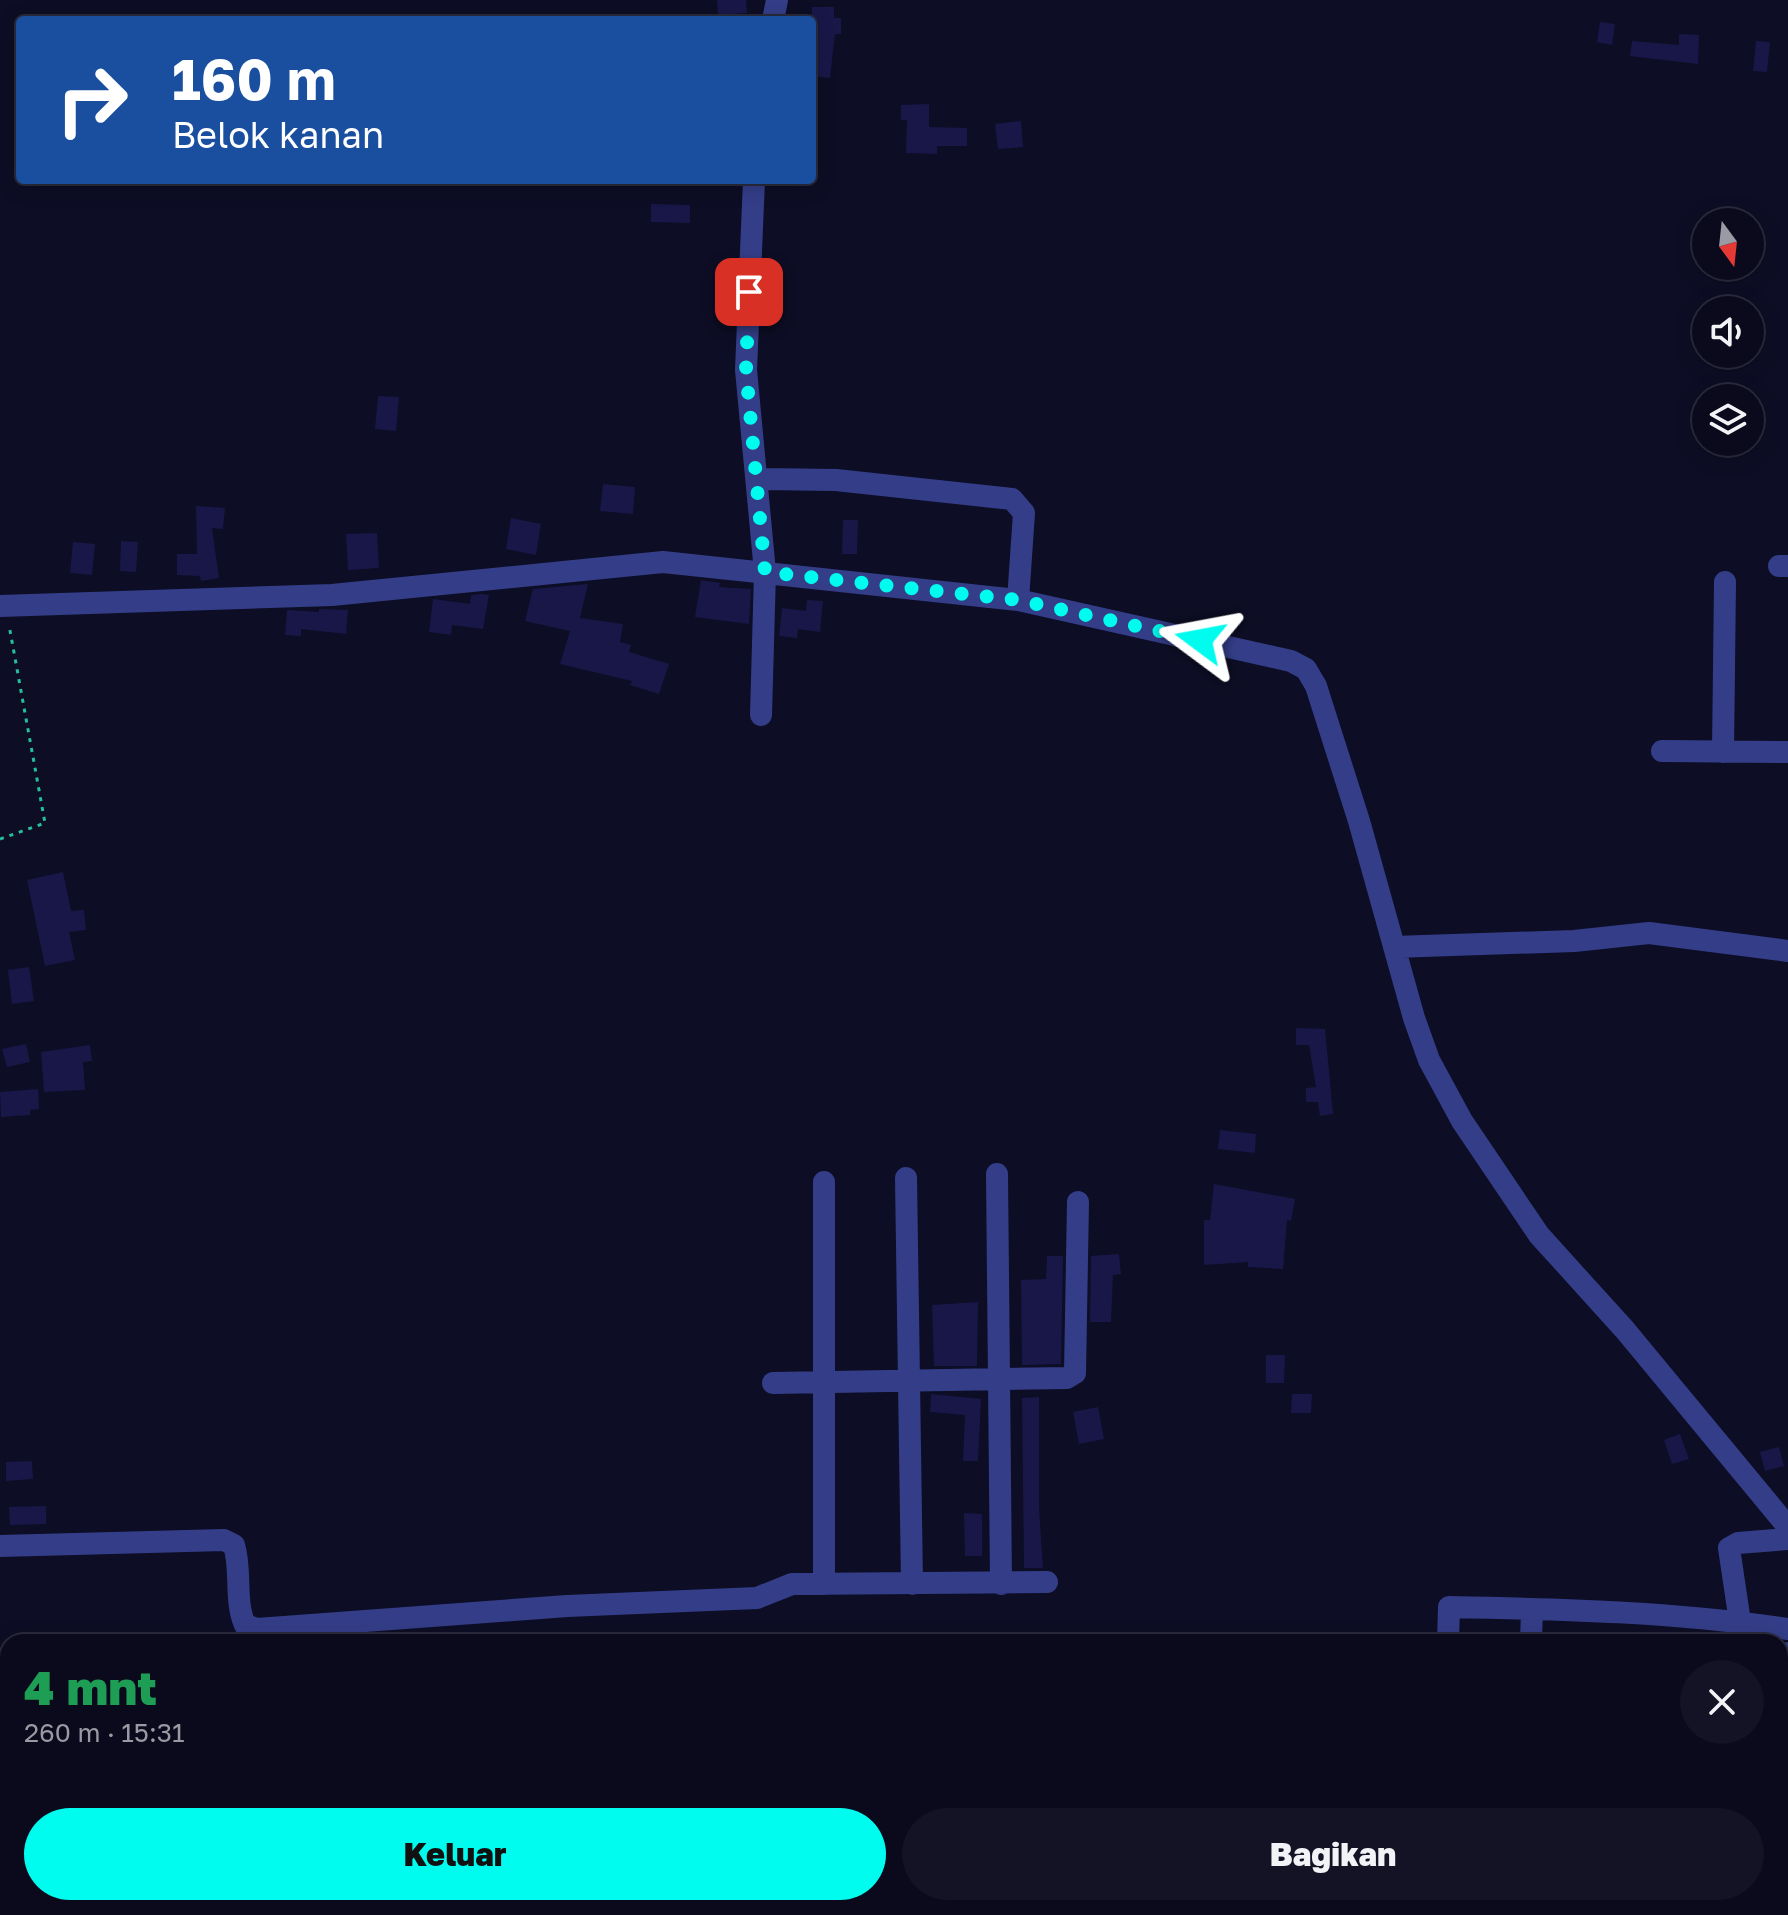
<!DOCTYPE html>
<html lang="id">
<head>
<meta charset="utf-8">
<style>
	:root { --surface:#0a0a1c; --page:#131325; --text:#f1f3f6; --muted:#999aa3; --line:#2a2b3b; --accent:#00fcee }
	body { margin:0; font-family:"Golos Text",sans-serif; background:var(--page); color:var(--text); height:100vh; display:flex; flex-direction:column; font-size:30px; white-space:nowrap }
	* { box-sizing:border-box; margin:0 }
	p { font-size:26px; color:var(--muted) }
	.icon { flex:none; width:44px; height:44px; fill:none; stroke:currentColor; stroke-width:2; stroke-linecap:round; stroke-linejoin:round }
	.map { position:relative; flex:1; overflow:hidden }
	.drawer { position:absolute; left:0px; top:1634px; width:1788px; height:282px; display:flex; flex-direction:column; background:var(--surface); border-radius:24px 24px 0 0; box-shadow:0 4px 20px #0003,0 0 0 2px var(--line) }
	.drawer>* { flex:none }
	.hud { position:absolute; left:16px; top:16px; width:800px; height:168px; border-radius:8px; box-shadow:0 4px 20px #0003,0 0 0 2px var(--line); background:#1a4fa0; color:#fff; overflow:hidden }
	.needle { width:52px; rotate:165deg }
	.tools { position:absolute; left:1692px; top:208px; display:grid; gap:16px }
	.tools a { display:grid; place-items:center; width:72px; height:72px; border-radius:50%; background:var(--surface); box-shadow:0 4px 20px #0003,0 0 0 2px var(--line); font-size:40px }
	.pin { position:absolute; display:grid; place-items:center; width:68px; height:68px; color:#fff; margin:-34px; border-radius:16px; box-shadow:0 4px 12px #0006 }
	.me { position:absolute; width:88px; margin:-44px; rotate:283deg; stroke-linejoin:round; filter:drop-shadow(0 0 6px #0008) }
	.turn { display:flex; align-items:center; gap:28px; height:168px; padding:0 24px; font-size:36px }
	.turn .icon { width:104px; height:104px; stroke-width:2.5 }
	.turn b { display:block; font-size:56px; line-height:68px }
	.round { display:grid; place-items:center; flex:none; width:84px; height:84px; border-radius:42px; background:var(--page) }
	.head { display:flex; align-items:center; justify-content:space-between; height:136px; padding:0 24px }
	h1 { font-size:48px; font-weight:800; line-height:60px; color:#1e9e55 }
	.action { display:flex; gap:16px; margin-top:auto; padding:16px 24px }
	.action a { flex:1; height:92px; border-radius:48px; background:var(--accent); color:#111; font-size:32px; font-weight:800; line-height:92px; text-align:center }
	.action a+a { background:var(--page); color:var(--text) }
	.map>svg:first-child { display:block }
</style>
</head>
<body>
<div class="map">
<svg width="1788" height="1915" viewBox="0 0 1788 1915">
	<rect width="100%" height="100%" fill="#0d0d25"/>
	<path fill="#191748" d="M717,0H746L747,13L718,15Z
		M812,7H834V18H841V34H835L830,78L812,76Z
		M1600,22L1615,24L1612,45L1597,42Z
		M1679,34L1699,35L1698,64L1630,56L1632,41L1679,45Z
		M1756,41L1770,42L1767,72L1753,71Z
		M929,104V127L967,128V146H937V154L906,153L907,120H901V105Z
		M1021,121L1023,147L998,149L995,124Z
		M651,204L690,205V223L651,222Z
		M378,396L399,397L396,431L375,429Z
		M603,484L635,487L633,514L600,511Z
		M196,506L225,508L223,529L212,528L219,578L201,581L200,576L177,575V554H197Z
		M511,518L541,524L536,555L506,549Z
		M843,520H858L857,554H842Z
		M377,533L379,568L348,570L346,534Z
		M121,541L138,542L136,572L120,571Z
		M73,542L95,544L92,575L70,573Z
		M701,580L720,583L719,587L751,589L749,624L695,617Z
		M588,584L580,618L623,624L620,642L631,645L629,652L669,664L659,694L630,685L632,681L560,664L570,631L525,621L533,589Z
		M482,594L489,595L483,629L452,625L451,635L429,632L433,599L470,604L471,595Z
		M807,600L823,601L820,632L798,629L797,638L779,636L782,608L806,611Z
		M319,609L348,610L346,634L301,629V636L285,635L287,610L319,612Z
		M63,872L71,911L84,910L86,930L69,932L75,960L45,966L27,880Z
		M29,967L34,1001L12,1004L8,970Z
		M1296,1028L1325,1029L1333,1114L1320,1116L1318,1102H1306V1088L1316,1087L1309,1045H1296Z
		M26,1044L30,1062L7,1067L2,1049Z
		M90,1045L92,1061L83,1062L85,1090L44,1092L41,1052Z
		M38,1089L39,1109L30,1110V1115L1,1117L0,1092Z
		M1220,1130L1256,1134L1255,1153L1218,1149Z
		M1214,1184L1295,1199L1291,1221L1287,1220L1283,1269L1248,1267V1262L1204,1265V1220H1210Z
		M1119,1254L1121,1274L1113,1275L1111,1322H1090L1091,1256Z
		M1047,1256H1063L1061,1364L1022,1365L1021,1280L1046,1279Z
		M978,1302L977,1366H934L932,1305Z
		M1266,1355H1285L1284,1383H1266Z
		M931,1394L981,1399L978,1461H963L965,1415L930,1412Z
		M1292,1394H1312L1311,1413H1291Z
		M1039,1397V1508L1043,1568H1024L1022,1398Z
		M1098,1407L1104,1439L1079,1444L1073,1412Z
		M1680,1434L1689,1459L1672,1464L1664,1440Z
		M1779,1447L1784,1466L1765,1471L1760,1452Z
		M32,1461L33,1479L6,1481V1462Z
		M46,1506V1524L10,1525L9,1507Z
		M964,1513L982,1514V1556H965Z"/>
	<g fill="none" stroke-linecap="round" stroke-linejoin="round">
		<path stroke="#25bf9e" stroke-width="3" stroke-dasharray="4 6" stroke-linecap="butt" d="M0,839L45,823L9,625"/>
		<path stroke="#343e88" stroke-width="22" d="M773,20L777,0
			M754,180L746,370L765,572L761,715
			M758,479L836,480L1012,499L1024,513L1018,600
			M1779,566H1788
			M0,606L332,595L663,562L1018,600L1291,661L1306,669L1316,686L1359,821L1414,1018L1429,1060L1462,1121L1539,1235L1625,1330L1788,1527
			M1662,751L1788,752
			M1723,752L1725,582
			M1394,947L1574,941L1649,933L1788,951
			M997,1174L1001,1584
			M906,1178L912,1584
			M824,1182V1584
			M773,1383L1067,1378L1075,1373L1078,1202
			M0,1546L224,1540L234,1545C242,1571 234,1600 245,1625L257,1629L567,1606L757,1598L792,1584L1047,1582
			M1740,1622L1729,1548L1738,1543L1788,1539
			M1448,1642L1449,1607C1563,1609 1676,1612 1788,1629
			M1531,1642L1532,1609
			M1780,1667L1788,1653
			M1673,1915L1674,1908"/>
	</g>
	<g fill="none" stroke-linecap="round" stroke-linejoin="round">
		<path stroke="#00fcee" stroke-width="14" stroke-dasharray="0 25.2" d="M749,292L746,370L765,572L1018,600L1200,640"/>
	</g>
</svg>
<div class="tools">
<a><svg class="needle" viewBox="-14 -14 28 28"><path d="M0-13l5 13h-10z" fill="#e53935"/><path d="M0 13l5-13h-10z" fill="#999aa3"/></svg></a>
<a><svg class="icon" aria-label="sound" viewBox="0 0 24 24"><path d="M4 9h4l5-4v14l-5-4H4zM17 9q2 3 0 6"/></svg></a>
<a><svg class="icon" aria-label="layers" viewBox="0 0 24 24"><path d="M12 4l9 5-9 5-9-5zM3 14l9 5 9-5"/></svg></a>
</div>
<div class="pin" style="left:749px;top:292px;background:#d93025"><svg class="icon" aria-label="arrive" viewBox="0 0 24 24"><path d="M6 21V4h12l-3 4 3 4H6"/></svg></div>
<svg class="me" style="left:1200px;top:640px" viewBox="-20 -20 40 40"><path d="M0-17L14 15 0 8-14 15z" fill="#00fcee" stroke="#fff" stroke-width="4"/></svg>
<div class="hud">
<div class="turn"><svg class="icon" aria-label="right" viewBox="0 0 24 24"><path d="M7 20v-9h11M14 6l5 5-5 5"/></svg><div><b>160 m</b>Belok kanan</div></div>
</div>
<section class="drawer">
<div class="head"><div><h1>4 mnt</h1><p>260 m · 15:31</p></div><a class="round"><svg class="icon" aria-label="close" viewBox="0 0 24 24"><path d="M6 6l12 12M18 6L6 18"/></svg></a></div>
<div class="action"><a>Keluar</a><a>Bagikan</a></div>
</section>
</div>
</body>
</html>
